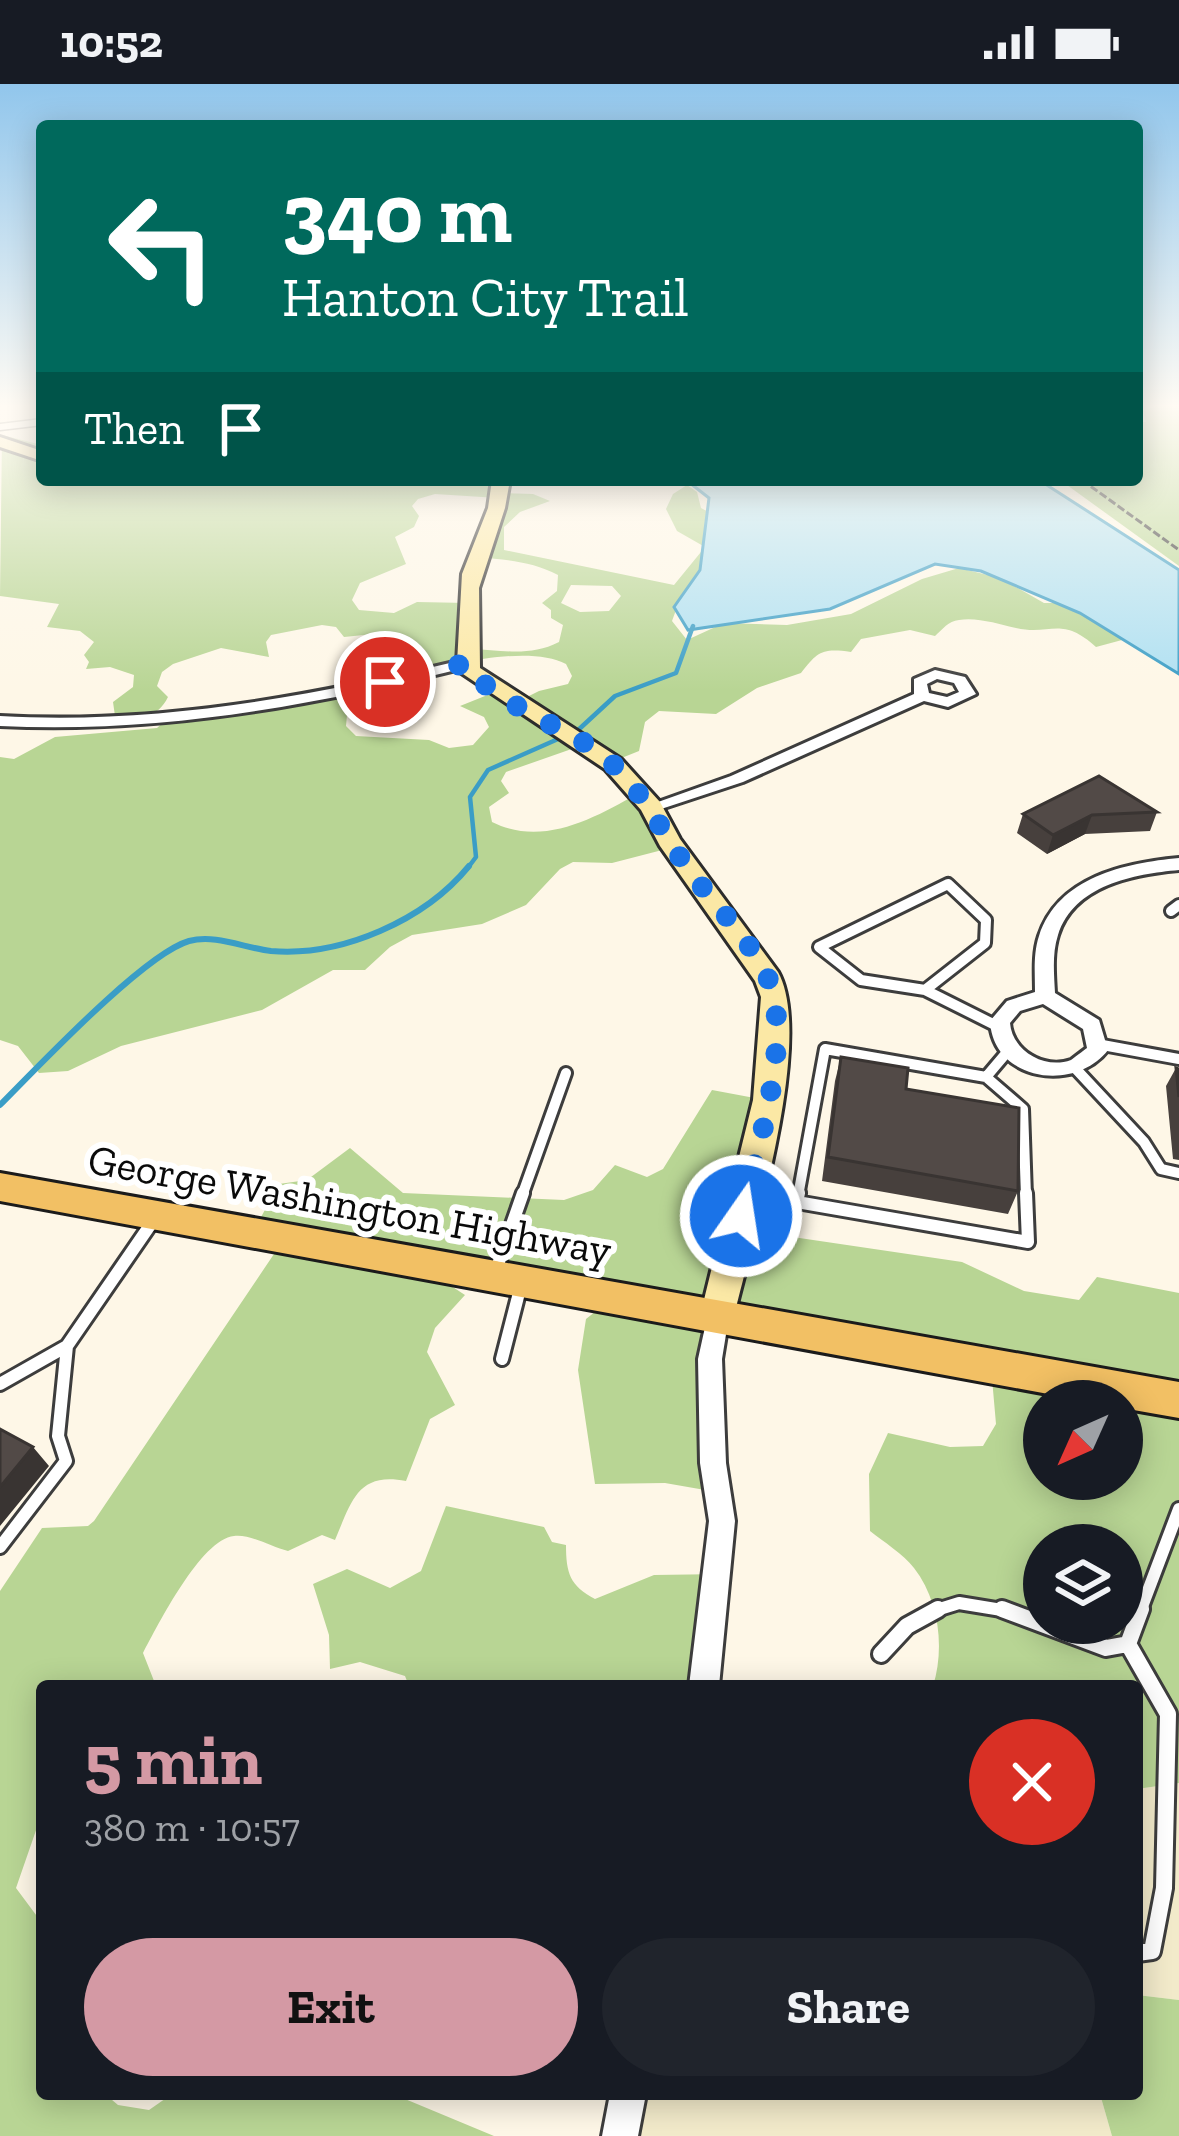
<!DOCTYPE html>
<html lang="en">
<head>
<meta charset="utf-8">
<style>
	:root { --surface:#171b24; --page:#20242c; --text:#f1f3f6; --muted:#9ea1a6; --accent:#d499a4 }
	body { margin:0; font-family:"Zilla Slab",serif; background:var(--page); color:var(--text); height:100vh; display:flex; flex-direction:column; font-size:45px; white-space:nowrap }
	* { box-sizing:border-box; margin:0 }
	p { font-size:39px; color:var(--muted) }
	.icon { flex:none; width:66px; height:66px; fill:none; stroke:currentColor; stroke-width:2; stroke-linecap:round; stroke-linejoin:round }
	.map { position:relative; flex:1; overflow:hidden }
	.side { position:absolute; left:36px; top:1596px; width:1107px; height:420px; display:flex; flex-direction:column; background:var(--surface); border-radius:12px; box-shadow:0 6px 30px #0003 }
	.side>* { flex:none }
	.guide { position:absolute; left:36px; top:36px; width:1107px; height:366px; border-radius:12px; box-shadow:0 6px 30px #0003; background:#00695c; color:#fff; overflow:hidden }
	.needle { width:78px; rotate:225deg }
	.fabs { position:absolute; left:1023px; top:1296px; display:grid; gap:24px }
	.fabs a { display:grid; place-items:center; width:120px; height:120px; border-radius:50%; background:var(--surface); box-shadow:0 6px 30px #0003; font-size:60px }
	.pin { position:absolute; display:grid; place-items:center; width:102px; height:102px; color:#fff; margin:-51px; border:6px solid #fff; border-radius:50%; box-shadow:0 3px 12px #0007 }
	.me { position:absolute; width:132px; margin:-66px; rotate:13deg; stroke-linejoin:round; filter:drop-shadow(0 0 9px #0008) }
	.turn { display:flex; align-items:center; gap:42px; height:252px; padding:0 48px; font-size:54px }
	.turn .icon { width:156px; height:156px; stroke-width:2.5 }
	.turn b { display:block; font-size:84px; line-height:102px }
	.then { display:flex; align-items:center; height:114px; padding:0 48px; background:#0003; gap:24px; font-size:45px }
	.round { display:grid; place-items:center; flex:none; width:126px; height:126px; border-radius:63px; background:var(--page) }
	.summary { display:flex; align-items:center; justify-content:space-between; height:204px; padding:0 48px }
	h1 { font-size:72px; font-weight:800; line-height:90px; color:var(--accent) }
	.action { display:flex; gap:24px; margin-top:auto; padding:24px 48px }
	.action a { flex:1; height:138px; border-radius:72px; background:var(--accent); color:#111; font-size:48px; font-weight:800; line-height:138px; text-align:center }
	.action a+a { background:var(--page); color:var(--text) }
	.status { display:flex; justify-content:space-between; align-items:center; height:84px; padding:0 60px; background:var(--surface); direction:ltr }
	.status svg { height:33px; fill:currentColor }
	.map>svg:first-child { display:block }
</style>
</head>
<body>
<div class="status"><b>10:52</b><svg viewBox="0 0 49 12"><path d="M0 12V9h3v3zM5 12V6h3v6zM10 12V3h3v9zM15 12V0h3v12zM26 1h20v11H26zM47 4h2v5h-2z"/></svg></div>
<div class="map">
<svg width="1179" height="2052" viewBox="0 0 1179 2052">
	<rect width="100%" height="100%" fill="#fef7e7"/>
	<path fill="#f2eaca" d="M1179,1699V1916L1137,1911V1705Z
		M640,2010H1100L1112,2052H632Z"/>
	<path fill="#b8d594" fill-rule="evenodd" d="M1163,320H1179V482L1060,396H1137V338H1146L1143,327Z
		M2,351L42,361V396H500L501,409L533,410L550,417L520,428L504,443V466L674,501L705,463L677,447L666,425L673,410L687,401L697,408L701,424L720,434L701,509L676,526L672,537L687,556L724,539L787,541L851,530L922,495L959,484L1000,494L1044,519H1072L1122,556L1096,563C1061,531 1051,552 1016,544C998,540 977,533 959,536C948,537 943,545 935,552L910,546L861,555L851,568C821,564 818,568 801,589L757,604L716,630L659,627L645,638L639,667L609,679L583,661L506,688L501,697L509,709L489,723L492,738C542,763 593,735 637,710L670,764L612,779L573,778L560,785L526,821L482,840L412,851L390,863L365,886H333L262,926L121,962L68,987L39,989L18,962L0,956V673L14,675L55,653L157,644L168,634L287,624L337,612L347,631L346,642L356,652L429,656L449,664L473,661L489,643L484,633L460,622L495,608L515,619L539,607L568,600L572,592L566,580C531,561 453,579 416,590L407,566L383,549L344,553L336,543L322,541L271,551L266,558L269,573L221,564L173,580L162,588L157,602L168,613C158,634 137,637 116,639L113,618L133,603L134,591L110,583L86,585L89,578L84,571L94,558L80,547L47,543L59,520L0,512ZM435,410L498,414L478,473C509,476 533,478 558,491L557,507L542,519L551,526V534L563,541L559,558C530,573 502,566 471,565L468,519L417,518L394,529L359,526L352,516L360,499L406,480L395,453L414,443L419,432L412,422L418,415ZM571,501L612,502L621,512L609,527L580,528L561,519Z
		M712,1006L765,1016L739,1139L786,1152L962,1178L1024,1207L1079,1216L1097,1193L1179,1209V1699L1137,1705V1602H933C945,1564 939,1516 914,1484C903,1470 884,1458 870,1447L869,1390L888,1349L950,1363L983,1362L996,1340L991,1283L720,1233L728,1410L665,1399L595,1400L578,1286L586,1235L615,1212L413,1177L465,1211L435,1244L427,1268L455,1321L430,1335L406,1397C357,1387 351,1419 335,1456L322,1451L288,1467C271,1463 251,1450 234,1452C201,1455 158,1541 143,1569L156,1602H42V1729L16,1804L42,1839L37,1967L42,1971V2010H105L118,2021L149,2026L172,2010H393L494,2052H0V1507L42,1444L88,1442L94,1437L274,1170H279L281,1154L254,1146L279,1100L307,1096L350,1064L403,1109L564,1116L593,1106L615,1081L647,1093L663,1085ZM1044,1317H1122V1395H1044ZM1044,1461H1122V1539H1044Z
		M446,1422L544,1443L552,1458L566,1461C566,1489 570,1502 595,1515L654,1491L724,1490L729,1495L715,1602H409L405,1592L360,1578L330,1585L329,1551L313,1500L347,1485L390,1504L421,1487Z
		M1137,1911L1179,1916V2052H1112L1100,2010H1137Z"/>
	<path fill="#afe0f2" stroke="#3a9dc6" stroke-width="3" d="M686,396H1039L1179,486V590L1080,529L981,487L935,480L830,525L688,546L674,523L700,486L709,414Z"/>
	<g fill="none" stroke-linecap="round" stroke-linejoin="round">
		<path stroke="#3a9dc6" stroke-width="4.5" d="M576,648L615,612L676,589L693,542
			M467,785L476,773L470,713L488,686L558,655"/>
		<path stroke="#3a9dc6" stroke-width="6" d="M0,1021C37,984 144,870 189,857C216,850 244,864 271,867C342,873 425,836 469,782"/>
		<g stroke="#3d3d3d" stroke-width="9">
			<path id="lane-far3" d="M0,343L42,338"/>
		</g>
		<g stroke="#3d3d3d" stroke-width="16">
			<path id="lane-far2" d="M948,800L986,836L985,859L925,906L861,896L819,863Z
				M1171,827L1179,821
				M925,906L997,942
				M1097,960L1179,975
				M1075,984L1144,1058L1161,1085L1179,1089
				M986,993L1023,1025L1026,1112
				M986,993L1008,967
				M522,1112L566,989
				M798,1112L825,965L986,993"/>
		</g>
		<g stroke="#3d3d3d" stroke-width="18">
			<path id="lane-far1" d="M799,1109L797,1118L1028,1158L1026,1109
				M495,1189L523,1109
				M502,1275L521,1201
				M0,1300L67,1262L155,1134
				M0,1463L66,1377L58,1352L67,1262
				M930,1528L959,1519L1014,1528
				M1140,1528L1179,1425"/>
		</g>
		<g stroke="#3d3d3d" stroke-width="22">
			<path id="lane" d="M1002,1525L1106,1564L1128,1560L1141,1525
				M1128,1560L1168,1630L1164,1804L1152,1867L1137,1869
				M881,1570L907,1542L938,1525"/>
		</g>
		<g stroke="#3d3d3d" stroke-width="6">
			<path id="street" d="M467,575L474,579L472,582C316,621 162,650 0,642V632C160,641 312,612 467,575Z
				M935,586L965,593L976,610L948,623L924,617L743,698L652,728L644,723L731,692L914,610V595ZM937,595L954,599L959,608L947,613L929,609L927,600Z
				M1179,774V786C1134,790 1074,801 1058,851C1052,869 1054,890 1055,909L1099,936L1108,966C1075,1009 993,997 990,937L1007,917L1035,908C1035,890 1033,870 1039,852C1058,793 1125,779 1179,774ZM1043,920L1083,945L1087,964C1084,966 1074,974 1071,976C1044,986 1012,966 1010,939L1020,927Z
				M717,1222L725,1225L729,1232L722,1275L726,1379L735,1437L719,1602H689L709,1437L700,1379L698,1275L709,1225Z
				M610,2010H646L638,2052H602Z"/>
		</g>
		<g stroke="#2c2c2c" stroke-width="6">
			<path id="secondary" d="M0,353L42,367V377L0,363Z
				M492,396H510L505,424L479,504L480,584L621,675L660,718L680,755L778,888C815,955 752,1155 734,1232L729,1243L717,1247L705,1243L700,1232L753,1016L761,913L755,897L660,762L641,726L605,685L460,588L457,579L462,490L488,424Z"/>
		</g>
		<g stroke="#1b1b1b" stroke-width="6">
			<path id="primary" d="M0,1089L1179,1298V1334L1122,1324V1317H1086L0,1117Z"/>
		</g>
		<path stroke="#2c2c2c" stroke-width="3" stroke-dasharray="8 3" stroke-linecap="butt" d="M1082,396L1179,466"/>
		<use href="#lane-far3" stroke="#fff" stroke-width="6"/>
		<use href="#lane-far2" stroke="#fff" stroke-width="10"/>
		<use href="#lane-far1" stroke="#fff" stroke-width="12"/>
		<use href="#lane" stroke="#fff" stroke-width="16"/>
		<use href="#street" fill="#fff" fill-rule="evenodd"/>
		<use href="#secondary" fill="#fbe8a5" fill-rule="evenodd"/>
		<use href="#primary" fill="#f2c064" fill-rule="evenodd"/>
	</g>
	<path fill="#47403d" d="M1157,728L1150,747L1085,750L1047,770L1017,749L1023,730Z
		M841,973L906,1005L1018,1107L1008,1130L822,1097L835,997Z
		M1176,984L1179,985V1076L1173,1075L1166,1002Z"/>
	<path fill="#393432" d="M1092,731L1085,750L1047,770L1053,751Z
		M33,1363L49,1382L0,1442V1403Z"/>
	<path fill="#524a47" stroke="#393432" stroke-width="3" d="M1099,692L1157,728L1092,731L1053,751L1023,730Z
		M841,973L908,984L906,1005L1019,1024L1018,1107L828,1073Z
		M1176,984L1179,985V1013Z
		M0,1345L33,1363L0,1403Z"/>
	<linearGradient id="sky" x2="0" y2="1"><stop stop-color="#91c6ec"/><stop offset="0.53" stop-color="#fffbf4"/><stop offset="1" stop-color="#fffbf4" stop-opacity="0"/></linearGradient>
	<rect width="1179" height="607" fill="url(#sky)"/>
	<g fill="none" stroke-linecap="round" stroke-linejoin="round">
		<path stroke="#1a73e8" stroke-width="21" stroke-dasharray="0 37.8" d="M385,598L467,579C481,612 563,643 594,665C637,695 656,738 684,779C710,816 746,850 766,890C796,951 756,1068 741,1132"/>
	</g>
	<g text-anchor="middle" stroke-width="12" stroke-linejoin="round" paint-order="stroke">
		<g font-size="42" fill="#0a0a0a" stroke="#fff">
			<text transform="translate(350 1120) rotate(10)" y="15">George Washington Highway</text>
		</g>
	</g>
</svg>
<div class="fabs">
<a><svg class="needle" viewBox="-14 -14 28 28"><path d="M0-13l5 13h-10z" fill="#e53935"/><path d="M0 13l5-13h-10z" fill="#9ea1a6"/></svg></a>
<a><svg class="icon" aria-label="layers" viewBox="0 0 24 24"><path d="M12 4l9 5-9 5-9-5zM3 14l9 5 9-5"/></svg></a>
</div>
<div class="pin" style="left:385px;top:598px;background:#d93025"><svg class="icon" aria-label="arrive" viewBox="0 0 24 24"><path d="M6 21V4h12l-3 4 3 4H6"/></svg></div>
<svg class="me" style="left:741px;top:1132px" viewBox="-20 -20 40 40"><circle r="17" fill="#1a73e8" stroke="#fff" stroke-width="3"/><path d="M0-11L8 9 0 5-8 9z" fill="#fff"/></svg>
<div class="guide">
<div class="turn"><svg class="icon" aria-label="left" viewBox="0 0 24 24"><path d="M17 20v-9H6M10 6l-5 5 5 5"/></svg><div><b>340 m</b>Hanton City Trail</div></div>
<div class="then">Then<svg class="icon" aria-label="arrive" viewBox="0 0 24 24"><path d="M6 21V4h12l-3 4 3 4H6"/></svg></div>
</div>
<section class="side">
<div class="summary"><div><h1>5 min</h1><p>380 m · 10:57</p></div><a class="round" style="background:#d93025;color:#fff"><svg class="icon" aria-label="close" viewBox="0 0 24 24"><path d="M6 6l12 12M18 6L6 18"/></svg></a></div>
<div class="action"><a>Exit</a><a>Share</a></div>
</section>
</div>
</body>
</html>
